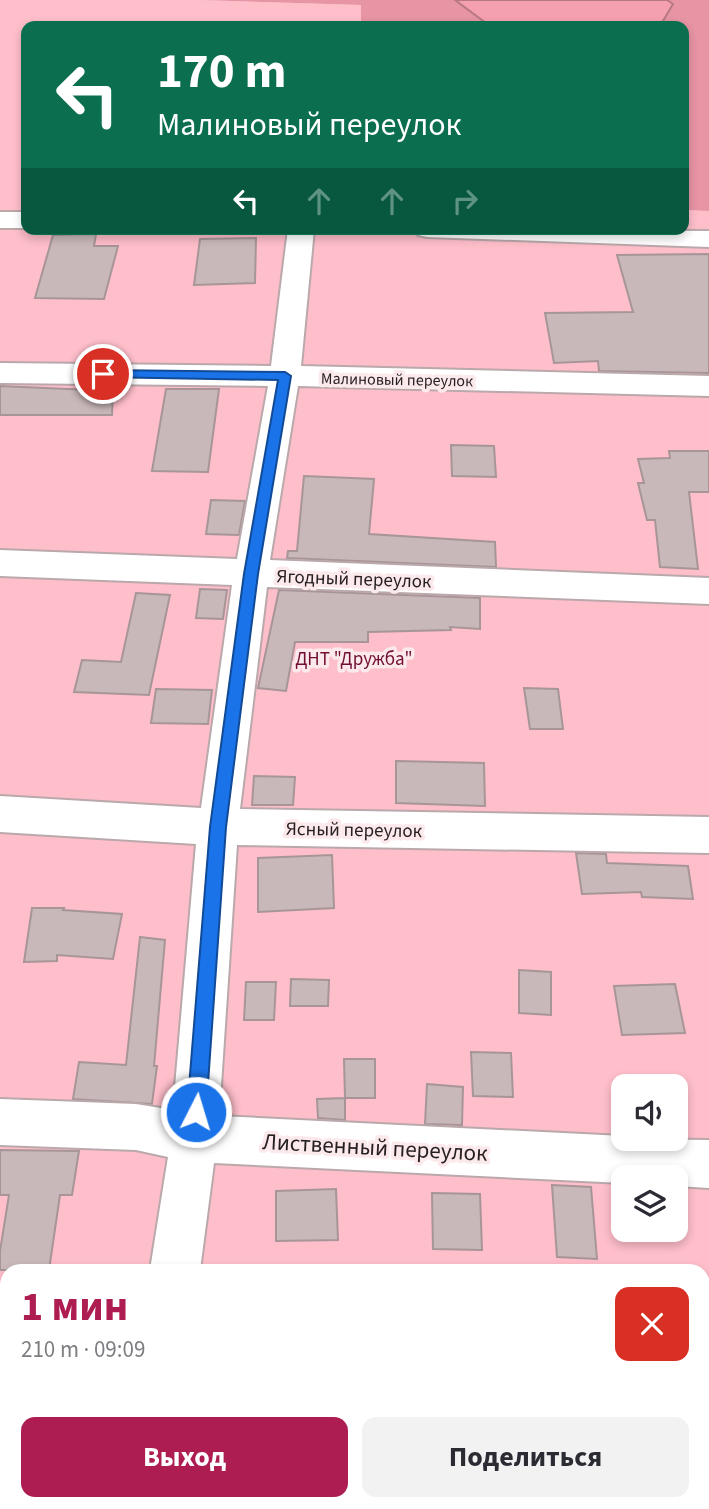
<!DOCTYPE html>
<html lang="ru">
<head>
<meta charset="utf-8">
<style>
	:root { --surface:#fff; --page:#f2f2f3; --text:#2b2b33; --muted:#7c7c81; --accent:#ae1d51 }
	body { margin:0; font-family:"Source Sans 3",sans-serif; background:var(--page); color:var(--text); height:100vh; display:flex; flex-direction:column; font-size:26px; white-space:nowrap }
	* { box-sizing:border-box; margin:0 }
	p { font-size:23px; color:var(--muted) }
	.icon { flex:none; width:38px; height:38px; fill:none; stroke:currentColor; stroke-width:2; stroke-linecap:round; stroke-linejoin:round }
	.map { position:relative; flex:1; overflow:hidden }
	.panel { position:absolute; left:0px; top:1264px; width:710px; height:247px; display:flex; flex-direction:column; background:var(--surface); border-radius:21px 21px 0 0; box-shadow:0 4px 10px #0003 }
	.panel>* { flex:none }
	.hud { position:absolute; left:21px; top:21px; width:668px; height:214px; border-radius:14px; box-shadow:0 4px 10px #0003; background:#0b6e4f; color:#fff; overflow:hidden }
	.fabs { position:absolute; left:611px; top:1074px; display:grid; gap:14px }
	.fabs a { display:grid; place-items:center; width:77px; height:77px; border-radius:14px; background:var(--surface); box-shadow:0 4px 10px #0003; font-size:35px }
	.pin { position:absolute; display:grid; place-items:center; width:60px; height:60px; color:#fff; margin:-30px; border:4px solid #fff; border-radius:50%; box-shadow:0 2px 7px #0007 }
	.me { position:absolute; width:77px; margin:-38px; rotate:5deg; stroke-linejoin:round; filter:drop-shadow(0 0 5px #0008) }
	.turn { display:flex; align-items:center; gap:24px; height:147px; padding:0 21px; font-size:32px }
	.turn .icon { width:91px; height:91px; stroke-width:2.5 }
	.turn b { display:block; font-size:49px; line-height:60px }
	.lanes { display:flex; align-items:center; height:66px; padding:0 21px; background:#0003; justify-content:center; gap:35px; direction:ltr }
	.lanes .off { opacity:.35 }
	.round { display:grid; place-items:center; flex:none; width:74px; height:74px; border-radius:14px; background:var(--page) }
	.summary { display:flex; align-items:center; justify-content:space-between; height:119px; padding:0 21px }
	h1 { font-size:42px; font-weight:700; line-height:52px; color:var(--accent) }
	.primary-button { display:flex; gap:14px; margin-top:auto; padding:14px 21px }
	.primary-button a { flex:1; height:80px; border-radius:14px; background:var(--accent); color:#fff; font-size:28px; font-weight:700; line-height:80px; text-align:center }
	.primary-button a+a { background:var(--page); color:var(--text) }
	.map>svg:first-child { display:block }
</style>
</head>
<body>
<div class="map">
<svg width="709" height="1509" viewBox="0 0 709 1509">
	<rect width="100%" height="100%" fill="#fce9ec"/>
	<path fill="#febeca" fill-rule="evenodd" d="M0,0H200L361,5V26H26V229H684V210L709,211V1509H0ZM623,1087H676V1139H623ZM623,1178H676V1230H623ZM7,1270H704V1503H7Z"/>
	<path fill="#e794a5" d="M200,0H455L490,26H361V5Z
		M667,0H709V211L684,210V26H660L673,3Z"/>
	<path fill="#f5a0b1" stroke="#b77986" stroke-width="2" d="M455,0H667L673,4L660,26H490Z"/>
	<path fill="#c9b8ba" stroke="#a79598" stroke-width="2" d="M96,234L94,246H118L104,299L35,298L53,235Z
		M256,238L255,283L194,285L200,239Z
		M709,254V373L599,371L598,361L554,363L545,313L633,312L617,255Z
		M0,386L113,391L112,415H0Z
		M166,389H219L208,472L152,471Z
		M451,445L494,446L496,477L452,476Z
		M669,451H709V492H689L698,569L660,567L655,520H647L638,483H644L638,459L670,458Z
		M304,476L374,479L369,534L495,542L496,567L287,558L288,551H297Z
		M211,500L245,501L239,535L206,534Z
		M200,589L227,590L223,619L196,618Z
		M279,590L480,598V629L450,627L451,630L368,632V642H295L286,691L258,688Z
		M136,593L170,595L149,695L74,692L82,660L121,662Z
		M524,688L558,689L563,729H530Z
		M156,689L212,690L208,724L151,723Z
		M396,761L484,763L485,806L396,803Z
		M254,776L295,777L293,805H252Z
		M576,853L606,854L607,863L688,866L693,899L642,897L641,892L582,894Z
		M332,855L334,908L258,912V858Z
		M32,908H64L63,910L122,914L113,959L57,955V961L24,962Z
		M140,937L165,940L154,1066H157L152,1104L73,1099L79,1062L126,1065Z
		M519,970L551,972V1015L519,1013Z
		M291,979L329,980L328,1006H290Z
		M246,982H276L274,1020H244Z
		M675,984L685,1033L622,1035L614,986Z
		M471,1052L511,1053L513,1097L473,1096Z
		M344,1059H375V1098H345Z
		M427,1084L463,1087L462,1125L425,1124Z
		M345,1098V1120L318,1118L317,1099Z
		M0,1150L79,1151L72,1195H60L49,1270H0V1251L9,1195H0Z
		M552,1185L591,1187L597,1259L557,1257Z
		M336,1189L338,1240L276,1241V1191Z
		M432,1193L480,1194L482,1250L433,1249Z"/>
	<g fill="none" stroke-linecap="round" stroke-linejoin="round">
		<g stroke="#baa8ab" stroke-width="4">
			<path id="street" d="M0,212H26V228H0Z
				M288,229H314L301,366L709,376V396L298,386L270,560L709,578V604L267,587L240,809L709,817V853L237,845L219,1116L623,1136V1139L709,1140V1188L676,1186V1178H623V1183L214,1163L200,1270H150L168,1157L136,1150L0,1145V1099L136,1104L173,1110L196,844L0,832V796L201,808L232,585L0,576V550L237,559L268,386L0,383V363L271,366Z
				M414,229L709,231V247L427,237L418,235Z
				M92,1503H148L146,1509H90Z"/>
		</g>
		<use href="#street" fill="#fff" fill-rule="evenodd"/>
	</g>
	<path fill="#1a73e8" stroke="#114b97" stroke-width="2" d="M103,370L285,372L291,376L258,574L226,827L206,1112L203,1119L196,1121L189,1119L187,1112L210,827L244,574L278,380L99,377V371Z"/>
	<g text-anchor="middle" stroke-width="7" stroke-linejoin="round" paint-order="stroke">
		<g font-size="16" fill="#251f20" stroke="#fce9ec">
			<text transform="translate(397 379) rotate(1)" y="6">Малиновый переулок</text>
		</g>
		<g font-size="19" fill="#251f20" stroke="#fce9ec">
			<text transform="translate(354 578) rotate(2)" y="7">Ягодный переулок</text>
			<text transform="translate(354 829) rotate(1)" y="7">Ясный переулок</text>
		</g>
		<g font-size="19" fill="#710e32" stroke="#fce9ec">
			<text x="354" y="665">ДНТ "Дружба"</text>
		</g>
		<g font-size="23" fill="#251f20" stroke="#fce9ec">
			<text transform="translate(375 1147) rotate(3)" y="8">Лиственный переулок</text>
		</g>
	</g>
</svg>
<div class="fabs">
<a><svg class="icon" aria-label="sound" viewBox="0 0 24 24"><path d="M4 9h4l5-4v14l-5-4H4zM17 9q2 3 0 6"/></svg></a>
<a><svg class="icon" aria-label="layers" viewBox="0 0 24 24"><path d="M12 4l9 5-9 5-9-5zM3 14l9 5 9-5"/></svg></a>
</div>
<div class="pin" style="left:103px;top:374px;background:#d93025"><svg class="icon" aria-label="arrive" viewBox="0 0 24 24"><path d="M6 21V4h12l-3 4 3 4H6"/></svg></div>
<svg class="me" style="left:196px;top:1112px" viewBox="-20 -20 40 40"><circle r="17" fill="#1a73e8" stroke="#fff" stroke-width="3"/><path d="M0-11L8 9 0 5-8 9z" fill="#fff"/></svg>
<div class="hud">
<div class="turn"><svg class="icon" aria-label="left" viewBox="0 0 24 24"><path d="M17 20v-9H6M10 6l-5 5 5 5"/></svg><div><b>170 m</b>Малиновый переулок</div></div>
<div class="lanes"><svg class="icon" aria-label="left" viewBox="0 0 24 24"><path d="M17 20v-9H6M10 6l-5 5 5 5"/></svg><svg class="icon off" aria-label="ahead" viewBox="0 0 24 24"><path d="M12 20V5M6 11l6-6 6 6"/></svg><svg class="icon off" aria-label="ahead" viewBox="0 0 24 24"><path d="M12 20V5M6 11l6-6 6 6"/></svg><svg class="icon off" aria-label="right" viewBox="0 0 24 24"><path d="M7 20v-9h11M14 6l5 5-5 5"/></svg></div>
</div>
<section class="panel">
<div class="summary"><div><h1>1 мин</h1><p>210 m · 09:09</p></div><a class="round" style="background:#d93025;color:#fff"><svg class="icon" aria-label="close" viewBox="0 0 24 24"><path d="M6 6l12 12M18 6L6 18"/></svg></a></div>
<div class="primary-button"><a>Выход</a><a>Поделиться</a></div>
</section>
</div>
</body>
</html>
